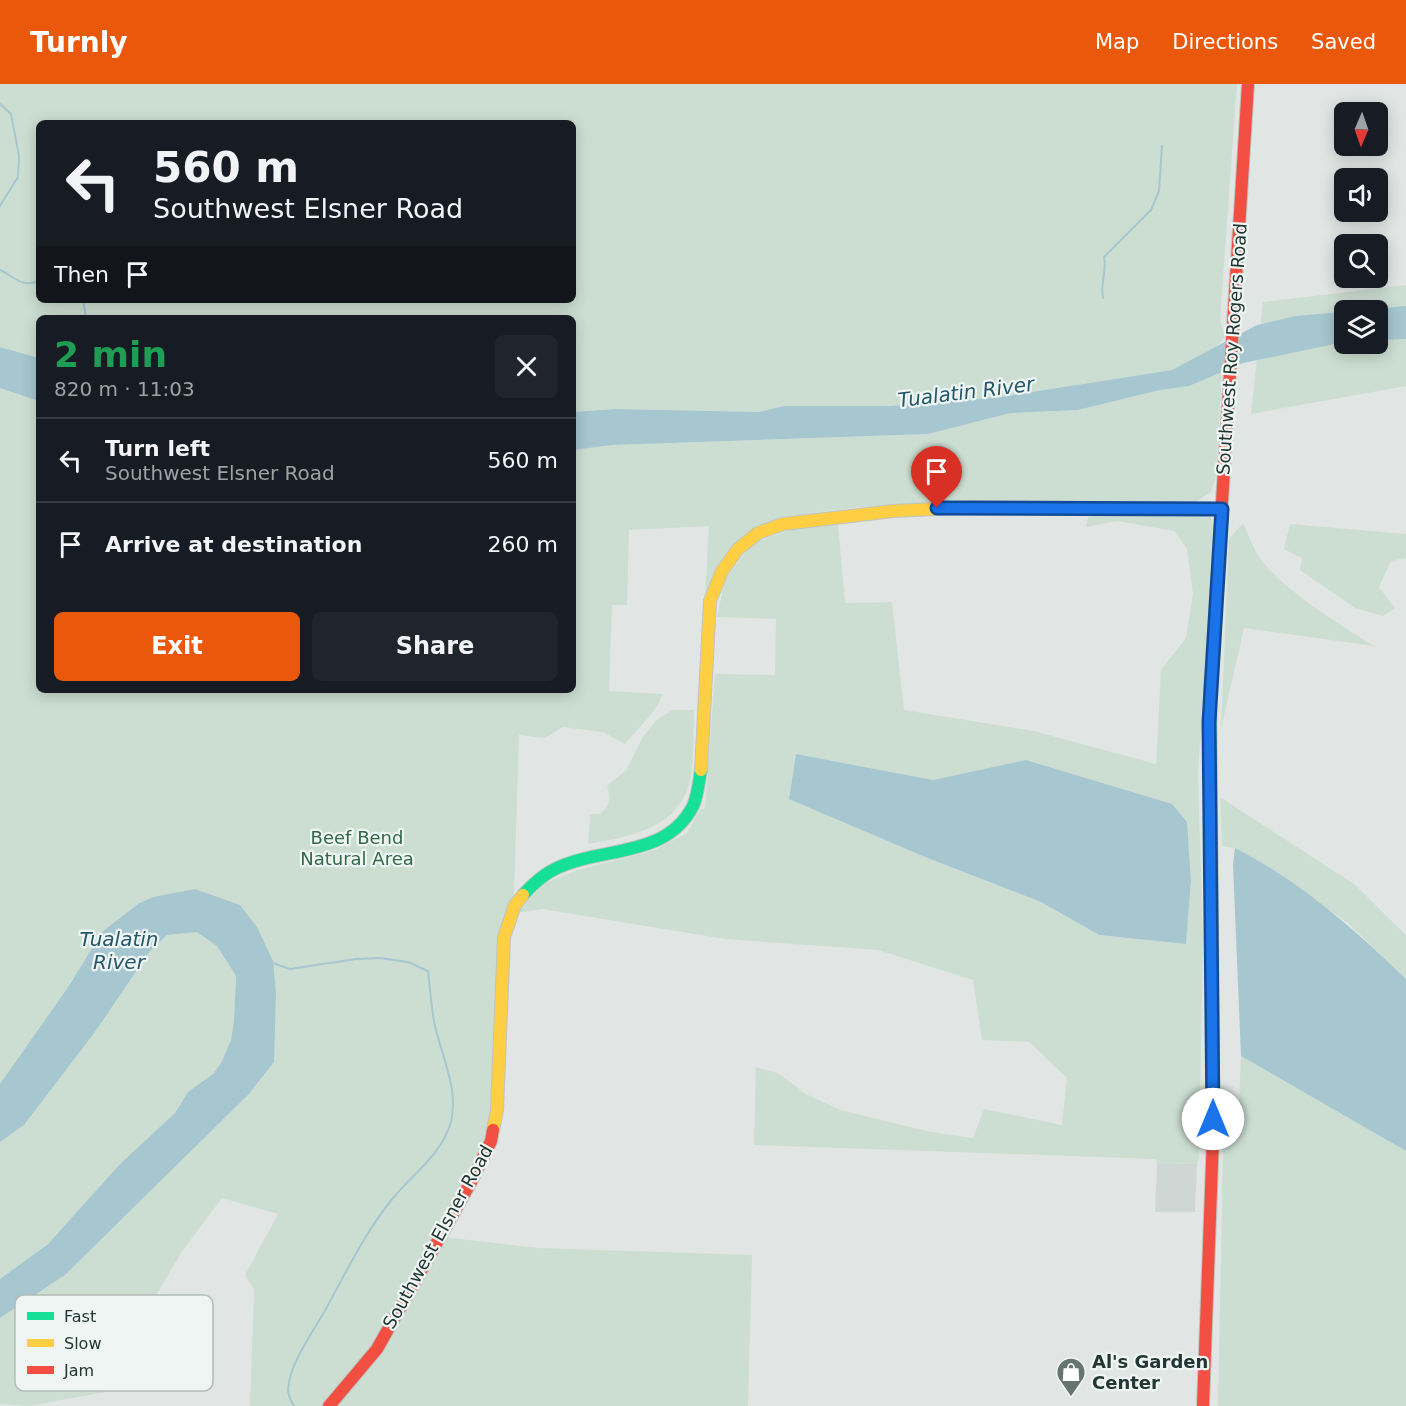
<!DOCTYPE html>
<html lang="en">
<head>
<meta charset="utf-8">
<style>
	:root { --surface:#171b24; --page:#20242c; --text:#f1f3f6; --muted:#9ea1a6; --line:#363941; --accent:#ea580c }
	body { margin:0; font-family:"DejaVu Sans",sans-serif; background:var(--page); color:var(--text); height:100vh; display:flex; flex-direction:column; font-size:22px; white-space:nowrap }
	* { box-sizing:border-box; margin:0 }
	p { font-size:20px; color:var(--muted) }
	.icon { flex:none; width:33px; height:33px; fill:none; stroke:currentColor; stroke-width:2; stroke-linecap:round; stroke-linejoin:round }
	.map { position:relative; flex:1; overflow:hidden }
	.sheet { position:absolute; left:36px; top:231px; width:540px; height:378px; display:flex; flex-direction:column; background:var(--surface); border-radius:9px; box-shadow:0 3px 15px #0003 }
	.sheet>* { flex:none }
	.banner { position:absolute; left:36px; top:36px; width:540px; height:183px; border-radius:9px; box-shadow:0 3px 15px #0003; background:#171b24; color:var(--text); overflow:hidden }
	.needle { width:39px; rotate:182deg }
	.fabs { position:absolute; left:1334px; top:18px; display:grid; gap:12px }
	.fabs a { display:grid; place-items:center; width:54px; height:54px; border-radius:9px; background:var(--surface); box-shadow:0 3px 15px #0003; font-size:30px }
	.pin { position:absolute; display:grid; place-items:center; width:51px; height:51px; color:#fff; margin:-62px -26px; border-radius:50% 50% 50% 0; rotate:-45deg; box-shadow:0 0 6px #0007 }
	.pin .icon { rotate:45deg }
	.me { position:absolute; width:66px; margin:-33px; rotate:0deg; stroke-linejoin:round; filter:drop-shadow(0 0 4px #0008) }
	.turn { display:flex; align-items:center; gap:21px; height:126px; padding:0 18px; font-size:27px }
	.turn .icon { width:78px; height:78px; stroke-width:2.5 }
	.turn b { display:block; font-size:42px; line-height:51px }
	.then { display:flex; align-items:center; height:57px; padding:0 18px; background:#0003; gap:12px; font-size:22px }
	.round { display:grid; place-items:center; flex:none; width:63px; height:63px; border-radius:9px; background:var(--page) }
	.overview { display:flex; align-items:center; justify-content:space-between; height:102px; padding:0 18px }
	h1 { font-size:36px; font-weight:800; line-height:45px; color:#1e9e55 }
	.primary-button { display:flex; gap:12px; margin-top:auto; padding:12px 18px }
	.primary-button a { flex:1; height:69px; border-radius:9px; background:var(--accent); color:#fff; font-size:24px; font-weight:800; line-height:69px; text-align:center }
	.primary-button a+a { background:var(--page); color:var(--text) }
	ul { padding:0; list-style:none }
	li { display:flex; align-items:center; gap:18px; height:84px; padding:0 18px; border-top:2px solid var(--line) }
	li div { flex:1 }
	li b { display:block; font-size:22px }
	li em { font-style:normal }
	header { display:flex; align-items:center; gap:36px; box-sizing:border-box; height:84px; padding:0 30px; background:var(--accent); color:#fff }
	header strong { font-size:28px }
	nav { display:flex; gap:33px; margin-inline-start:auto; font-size:21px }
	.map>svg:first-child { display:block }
</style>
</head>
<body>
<header>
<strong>Turnly</strong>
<nav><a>Map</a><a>Directions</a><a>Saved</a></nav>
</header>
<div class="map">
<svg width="1406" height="1322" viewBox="0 0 1406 1322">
	<rect width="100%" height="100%" fill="#e1e6e4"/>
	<path fill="#cfd7d4" d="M1157,1079L1197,1080L1195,1128H1155Z"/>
	<path fill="#ccded2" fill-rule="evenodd" d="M0,0H1237L1220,235L1225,253L1214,265L1172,286L1000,313L889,322H784L759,328L615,325L573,328V234H39V274L0,263ZM39,39H573V216H39Z
		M1406,201V302L1251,330L1263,218ZM1344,226H1377V260H1344Z
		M1222,286L1216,392L1211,408L1196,418H957C901,420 779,422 737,458C720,471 713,495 705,514L709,442L629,446L627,521H612L609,607L662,610C661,624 635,647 625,660L603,648L563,643L545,654L519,651L514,813L507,824L498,860L493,1010L486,1058L371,1266L324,1322H250L254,1206L245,1191L278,1130L222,1114L181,1169L148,1225L152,1281L144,1301L29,1322L0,1320V1234L65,1191L249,1010L268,986L245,908L218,845L157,852L0,1045V290L39,304V606H573V366L613,361L928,350L1011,329L1078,326L1160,306L1189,302Z
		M1089,429L1205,430L1211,434L1213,442L1198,691L1203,855L1199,1074L1197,1080L1157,1079L1156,1075L754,1061L756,983L778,989L806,1010L840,1026L931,1048L973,1054L984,1025L1062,1041L1067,994L1029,958L982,956L973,896L878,866L725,855L542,825L516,829L545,799L578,786L655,766L687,749L700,726L705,724L715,590L775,591L776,535L717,533L725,495L753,459L803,441L838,440L845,519L892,518L904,626L1034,647L1156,680L1161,586L1186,554L1193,510L1187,465L1174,447L1117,437L1086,443ZM796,670L933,696L1026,676L1172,721L1187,738L1191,797L1186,860L1099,851L1041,818L925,773L789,714Z
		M1243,439C1249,451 1254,467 1262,477C1288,509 1339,540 1374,562L1244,544L1221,645L1229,455Z
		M1290,440L1406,450V474L1391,477L1379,503L1395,524L1383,532L1355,524L1300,486L1302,474L1284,465Z
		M673,626H694C693,648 695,679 689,700C677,745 628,753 588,760L590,730H600C610,721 611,715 607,702L626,686L643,653L656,636Z
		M1220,713L1354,800L1406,851V895L1348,839L1259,777L1235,764L1222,762Z
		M197,847L217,862L236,892L234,937L231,956L222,977L214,989L188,1008L175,1029L120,1080L48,1160L0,1195V1058L24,1041L95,948L150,867L167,851Z
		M1241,972L1406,1067V1322H1218L1224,1018L1239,1019Z
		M442,1153L539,1164L752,1171L748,1322H335L384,1262Z"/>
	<path fill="#a6c6d0" d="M1406,222V255L1377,256V226H1344V258L1243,279L1189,302L1160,306L1078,326L1011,329L928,350L613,361L573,366V328L615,325L759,328L784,322H889L1000,313L1172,286L1257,241L1296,232Z
		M0,263L39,274V317L0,304Z
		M796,670L933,696L1026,676L1172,720L1187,738L1191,797L1186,860L1099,851L1041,818L925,773L789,715Z
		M1235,764C1300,797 1354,845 1406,895V1067L1241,972L1233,781Z
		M195,805L240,821L257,843L273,877L276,909L274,978L249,1010L65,1191L0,1234V1195L48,1160L120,1080L175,1029L188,1008L214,989L222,977L231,956L234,937L236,892L217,862L197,848L167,851L150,867L95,948L24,1041L0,1058V1000L69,902L102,848L138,820L153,813Z"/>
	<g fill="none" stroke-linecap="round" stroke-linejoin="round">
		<path stroke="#a6c6d0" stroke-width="2" d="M0,20L11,30L19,72L18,93L0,122
			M0,186C15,193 21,204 39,197
			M1103,214C1100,199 1107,188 1104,173L1151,126L1159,107L1162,62
			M83,216L86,234
			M270,878L290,885L356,875L380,874L408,878L428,887C430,903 431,920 434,937C440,970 462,1009 449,1044C438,1073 412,1091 393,1114C366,1147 347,1186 327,1223C314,1247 290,1278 288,1305C288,1312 291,1317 294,1322"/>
		<g stroke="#bec3c1" stroke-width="14">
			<path id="fast" d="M523,811C532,801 542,791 555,785C601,762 666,775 693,722C698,711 699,697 701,686
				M1212,832L1210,605L1222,418"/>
		</g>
		<g stroke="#bec3c1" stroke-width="14">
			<path id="slow" d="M701,686L710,517L722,487L738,465L758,449L783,440L893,427L977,423
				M493,1046L497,1026L504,853L515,821L523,811"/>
		</g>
		<g stroke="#bec3c1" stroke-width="14">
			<path id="jam" d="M1222,418L1248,0
				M977,423L1222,425
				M329,1322L377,1265L472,1096L491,1057L493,1046
				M1203,1322L1213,1052L1212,832"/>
		</g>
		<use href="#fast" stroke="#16e098" stroke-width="12"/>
		<use href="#slow" stroke="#ffcf43" stroke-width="12"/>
		<use href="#jam" stroke="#f24e42" stroke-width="12"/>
	</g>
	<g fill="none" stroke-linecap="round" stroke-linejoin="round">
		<g stroke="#114b97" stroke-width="15">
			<path id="route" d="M937,424L1222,425L1209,638L1213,1035"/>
		</g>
		<use href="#route" stroke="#1a73e8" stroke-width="10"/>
	</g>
	<defs>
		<g id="shop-pin" transform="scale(1.5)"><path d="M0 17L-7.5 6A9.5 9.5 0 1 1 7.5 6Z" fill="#657470" stroke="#eff5f3"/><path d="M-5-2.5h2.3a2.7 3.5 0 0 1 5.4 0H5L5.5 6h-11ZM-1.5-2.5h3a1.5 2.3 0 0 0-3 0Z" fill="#fff"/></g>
	</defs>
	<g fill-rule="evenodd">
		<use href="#shop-pin" x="1071" y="1288"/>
	</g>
	<g text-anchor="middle" stroke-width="4.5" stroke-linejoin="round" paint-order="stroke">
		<g font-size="18" fill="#223632" stroke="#eff5f3">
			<text transform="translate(1232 265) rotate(-86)" y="6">Southwest Roy Rogers Road</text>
			<text transform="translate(438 1153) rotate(-61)" y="6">Southwest Elsner Road</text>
		</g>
		<g font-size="18" fill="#31684b" stroke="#eff5f3">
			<text x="357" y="760">Beef Bend<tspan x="357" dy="21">Natural Area</tspan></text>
		</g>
		<g font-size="18" font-weight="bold" fill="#223632" stroke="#eff5f3" text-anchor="start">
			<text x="1092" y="1284">Al's Garden<tspan x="1092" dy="21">Center</tspan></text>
		</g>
		<g font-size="20" font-style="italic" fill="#24586a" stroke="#eff5f3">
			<text transform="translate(966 308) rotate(-7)" y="7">Tualatin River</text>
			<text x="119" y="862">Tualatin<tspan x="119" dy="23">River</tspan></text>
		</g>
	</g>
	<rect x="15" y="1211" width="198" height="96" rx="9" fill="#eff5f3" stroke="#b2bcb9" stroke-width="1.5"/>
	<rect x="27" y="1228" width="27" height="8" fill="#16e098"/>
	<rect x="27" y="1255" width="27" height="8" fill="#ffcf43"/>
	<rect x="27" y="1282" width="27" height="8" fill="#f24e42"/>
	<g font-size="16" fill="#223632">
		<text x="64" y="1238">Fast</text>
		<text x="64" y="1265">Slow</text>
		<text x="64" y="1292">Jam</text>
	</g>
</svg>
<div class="fabs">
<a><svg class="needle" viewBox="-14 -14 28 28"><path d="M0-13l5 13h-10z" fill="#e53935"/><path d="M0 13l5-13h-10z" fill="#9ea1a6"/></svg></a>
<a><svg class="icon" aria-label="sound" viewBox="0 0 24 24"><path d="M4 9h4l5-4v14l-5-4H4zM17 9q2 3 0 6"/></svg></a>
<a><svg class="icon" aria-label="search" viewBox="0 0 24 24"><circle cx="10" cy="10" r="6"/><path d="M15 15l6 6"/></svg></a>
<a><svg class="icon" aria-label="layers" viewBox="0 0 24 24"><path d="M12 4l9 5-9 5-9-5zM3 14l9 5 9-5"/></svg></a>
</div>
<div class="pin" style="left:937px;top:424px;background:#d93025"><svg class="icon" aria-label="arrive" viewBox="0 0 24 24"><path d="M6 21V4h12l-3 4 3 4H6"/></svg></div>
<svg class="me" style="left:1213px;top:1035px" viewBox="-20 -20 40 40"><circle r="19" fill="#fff"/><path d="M0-13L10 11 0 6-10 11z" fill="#1a73e8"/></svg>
<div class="banner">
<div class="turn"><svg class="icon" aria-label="left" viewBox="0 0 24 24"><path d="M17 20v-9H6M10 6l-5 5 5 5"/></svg><div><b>560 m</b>Southwest Elsner Road</div></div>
<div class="then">Then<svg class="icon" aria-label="arrive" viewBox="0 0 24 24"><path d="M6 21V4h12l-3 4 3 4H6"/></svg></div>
</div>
<section class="sheet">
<div class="overview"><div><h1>2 min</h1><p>820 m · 11:03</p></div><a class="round"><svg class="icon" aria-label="close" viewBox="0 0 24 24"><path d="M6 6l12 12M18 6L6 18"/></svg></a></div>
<ul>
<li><svg class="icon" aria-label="left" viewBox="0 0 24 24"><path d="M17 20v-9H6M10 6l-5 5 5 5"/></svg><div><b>Turn left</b><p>Southwest Elsner Road</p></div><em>560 m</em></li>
<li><svg class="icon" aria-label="arrive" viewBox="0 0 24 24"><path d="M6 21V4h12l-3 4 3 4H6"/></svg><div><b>Arrive at destination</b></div><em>260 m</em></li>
</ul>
<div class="primary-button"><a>Exit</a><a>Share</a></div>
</section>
</div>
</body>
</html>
